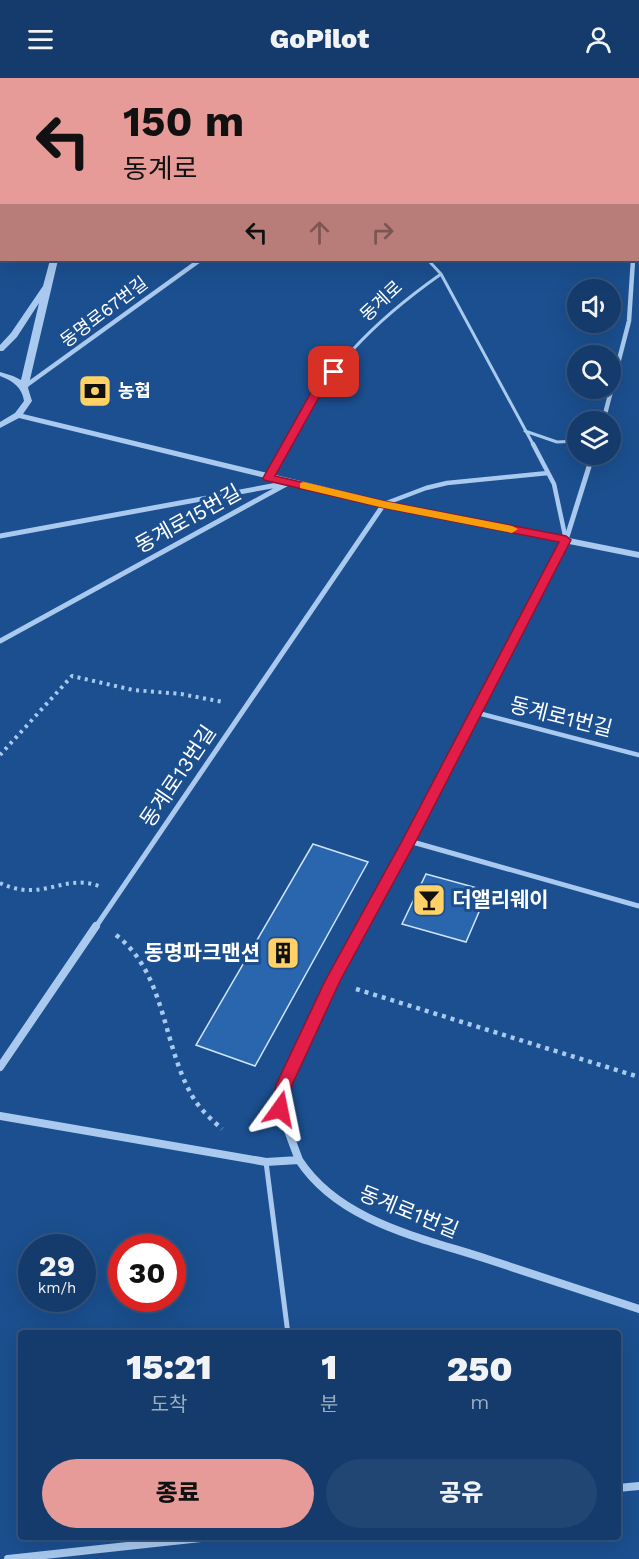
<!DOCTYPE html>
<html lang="ko">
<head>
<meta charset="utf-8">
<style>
	:root { --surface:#143b6b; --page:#214673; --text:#f1f3f6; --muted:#9dadc1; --line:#33557e; --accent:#e69b98 }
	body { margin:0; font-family:"Work Sans","Noto Sans KR",sans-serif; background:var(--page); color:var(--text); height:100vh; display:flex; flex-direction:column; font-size:22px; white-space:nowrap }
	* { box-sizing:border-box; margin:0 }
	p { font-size:20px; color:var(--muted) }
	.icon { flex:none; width:33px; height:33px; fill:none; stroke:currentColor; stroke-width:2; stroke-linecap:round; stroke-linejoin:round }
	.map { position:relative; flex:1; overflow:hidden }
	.drawer { position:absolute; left:18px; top:1252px; width:603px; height:210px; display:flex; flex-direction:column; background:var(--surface); border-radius:6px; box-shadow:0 6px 24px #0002,0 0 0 2px var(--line) }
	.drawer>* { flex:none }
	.top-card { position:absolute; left:0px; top:0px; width:639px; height:183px; box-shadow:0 6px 24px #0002,0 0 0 2px var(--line); background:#e69b98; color:#111; overflow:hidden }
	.buttons { position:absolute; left:567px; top:201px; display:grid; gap:12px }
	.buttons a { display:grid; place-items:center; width:54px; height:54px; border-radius:50%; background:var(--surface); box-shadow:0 6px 24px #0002,0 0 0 2px var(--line); font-size:30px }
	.speed { position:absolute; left:18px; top:1156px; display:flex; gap:12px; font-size:30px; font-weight:700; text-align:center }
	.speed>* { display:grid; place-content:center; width:78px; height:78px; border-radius:50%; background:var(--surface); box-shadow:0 6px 24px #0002,0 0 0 2px var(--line); line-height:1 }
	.speed small { font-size:15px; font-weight:400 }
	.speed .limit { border:9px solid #d22; background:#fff; color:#111 }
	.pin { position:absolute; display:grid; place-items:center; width:51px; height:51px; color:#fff; margin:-26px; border-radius:12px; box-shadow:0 3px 9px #0006 }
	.me { position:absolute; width:66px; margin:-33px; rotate:12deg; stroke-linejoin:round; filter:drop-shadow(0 0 4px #0008) }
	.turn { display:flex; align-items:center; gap:21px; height:126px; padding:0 24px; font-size:27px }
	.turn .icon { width:78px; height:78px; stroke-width:2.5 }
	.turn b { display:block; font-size:42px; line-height:51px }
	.lanes { display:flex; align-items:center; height:57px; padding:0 24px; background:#0003; justify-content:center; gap:30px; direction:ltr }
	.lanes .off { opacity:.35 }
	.eta { display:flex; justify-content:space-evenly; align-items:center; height:102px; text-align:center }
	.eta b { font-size:36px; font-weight:800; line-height:42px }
	.action { display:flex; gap:12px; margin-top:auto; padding:12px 24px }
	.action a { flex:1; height:69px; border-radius:36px; background:var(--accent); color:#111; font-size:24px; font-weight:800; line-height:69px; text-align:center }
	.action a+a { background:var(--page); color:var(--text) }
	header { display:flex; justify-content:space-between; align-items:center; height:78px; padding:0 24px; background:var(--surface); font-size:27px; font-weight:800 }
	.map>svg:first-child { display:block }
</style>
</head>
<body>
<header><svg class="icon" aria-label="menu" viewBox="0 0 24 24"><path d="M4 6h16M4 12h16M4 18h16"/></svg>GoPilot<svg class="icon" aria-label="person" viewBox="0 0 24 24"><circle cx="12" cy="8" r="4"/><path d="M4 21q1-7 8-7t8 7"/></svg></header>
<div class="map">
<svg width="639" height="1481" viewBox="0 0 639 1481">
	<rect width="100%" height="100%" fill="#1b4f8f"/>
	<path fill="#2a66ad" stroke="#cfe3fa" stroke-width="1.5" d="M313,766L368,784L255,988L196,967Z
		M426,796L488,813L466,864L402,846Z"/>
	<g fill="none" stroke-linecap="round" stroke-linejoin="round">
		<path stroke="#a9c9ee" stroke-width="4" stroke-dasharray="3 4.5" stroke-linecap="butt" d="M0,677L72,598L133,612L181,616L223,624
			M0,805C42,825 63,795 99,808"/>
		<path stroke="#a9c9ee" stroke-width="4.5" stroke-dasharray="4 5" stroke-linecap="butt" d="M116,857C167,896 162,969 194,1021C201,1032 212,1042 222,1051
			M356,911L639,999"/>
		<path stroke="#a9c9ee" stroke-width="3" d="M428,182L441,196L534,368
			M525,353L557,364L578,363
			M286,368C327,292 370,246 441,196"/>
		<path stroke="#a9c9ee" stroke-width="4.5" d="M533,366L554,406L566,462
			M268,400L287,366
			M384,426L426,410L447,405L548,395
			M474,634L639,677"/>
		<path stroke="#a9c9ee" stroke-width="5" d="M266,1084L288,1256"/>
		<path stroke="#a9c9ee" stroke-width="4.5" d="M505,0L507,2
			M568,2L573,0
			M24,309L200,182
			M603,344L629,243L633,182"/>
		<path stroke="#a9c9ee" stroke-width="5" d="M0,458L283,406
			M0,563L290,404
			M409,763L639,828
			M95,850L384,426
			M362,850L566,462L593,376"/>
		<path stroke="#a9c9ee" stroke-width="8" d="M0,989L96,848
			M0,1038L266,1084L299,1082C340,1145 424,1160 490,1182C540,1198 589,1215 639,1231
			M299,1082L280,1031L284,1007L333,903L363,848
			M618,1410L639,1408
			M8,1481L201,1460"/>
		<path fill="#a9c9ee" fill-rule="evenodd" d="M117,0H123L122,2H116Z
			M50,182H58L28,310L32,323L23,336L384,423L639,474V480L384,429L19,340L0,350V344L15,335L24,323C22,309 13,303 0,298V294L13,298L21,302L39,225L17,259L3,273H0V267L11,255L43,208Z"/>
	</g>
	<path fill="#e11d48" stroke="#92132f" stroke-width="1.5" d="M334,291L339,294L323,312L275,398L384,423L566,458L571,462L416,763L340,903L292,1007L285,1036L280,1037L274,1036L272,1031L276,1007L325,903L402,763L559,464L384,430L264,402L263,400L313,311L330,292Z"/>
	<path fill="#f59e0b" d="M304,404L384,423L512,448L518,451L512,455L384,430L300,410V405Z"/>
	<defs>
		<g id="bank-square" transform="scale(1.725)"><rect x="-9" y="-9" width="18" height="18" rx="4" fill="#ffd166" stroke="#1b4f8f"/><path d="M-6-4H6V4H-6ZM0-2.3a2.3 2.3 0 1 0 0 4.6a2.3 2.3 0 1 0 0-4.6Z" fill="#111"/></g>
		<g id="bar-square" transform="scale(1.725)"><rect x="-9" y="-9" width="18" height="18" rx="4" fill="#ffd166" stroke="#1b4f8f"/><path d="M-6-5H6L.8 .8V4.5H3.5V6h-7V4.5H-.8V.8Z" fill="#111"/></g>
		<g id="building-square" transform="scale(1.725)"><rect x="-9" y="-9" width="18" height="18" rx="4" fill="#ffd166" stroke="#1b4f8f"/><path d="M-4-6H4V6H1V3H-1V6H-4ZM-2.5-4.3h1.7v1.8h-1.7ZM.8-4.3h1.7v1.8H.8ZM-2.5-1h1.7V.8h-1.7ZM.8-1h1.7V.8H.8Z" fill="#111"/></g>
	</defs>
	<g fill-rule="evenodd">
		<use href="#bank-square" x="95" y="313"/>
		<use href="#bar-square" x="429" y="822"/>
		<use href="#building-square" x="283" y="875"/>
	</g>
	<g text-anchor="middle" stroke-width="6" stroke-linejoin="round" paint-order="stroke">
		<g font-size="18" fill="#fff" stroke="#1b4f8f">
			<text transform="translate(381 223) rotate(-43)" y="6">동계로</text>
			<text transform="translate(104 234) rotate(-37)" y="6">동명로67번길</text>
		</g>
		<g font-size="18" font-weight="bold" fill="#fff" stroke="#1b4f8f" text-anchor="start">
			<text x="118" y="319">농협</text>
		</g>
		<g font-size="21" fill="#fff" stroke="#1b4f8f">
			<text transform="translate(188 441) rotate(-29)" y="7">동계로15번길</text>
			<text transform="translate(561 639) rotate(14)" y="7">동계로1번길</text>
			<text transform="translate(178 698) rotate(-56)" y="7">동계로13번길</text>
			<text transform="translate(409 1134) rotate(22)" y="7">동계로1번길</text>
		</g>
		<g font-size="21" font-weight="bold" fill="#fff" stroke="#1b4f8f" text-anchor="start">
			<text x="452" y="829">더앨리웨이</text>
			<text x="260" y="882" text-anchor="end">동명파크맨션</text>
		</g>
	</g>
</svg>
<div class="buttons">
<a><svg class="icon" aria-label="sound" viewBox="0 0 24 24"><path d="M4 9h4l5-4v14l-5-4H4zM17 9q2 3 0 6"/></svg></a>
<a><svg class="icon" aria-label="search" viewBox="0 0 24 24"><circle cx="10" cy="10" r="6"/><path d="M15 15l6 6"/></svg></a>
<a><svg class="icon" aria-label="layers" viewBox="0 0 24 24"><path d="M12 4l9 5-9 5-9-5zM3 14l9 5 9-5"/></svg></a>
</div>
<div class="speed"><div>29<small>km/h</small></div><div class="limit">30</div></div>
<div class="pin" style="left:334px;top:294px;background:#d93025"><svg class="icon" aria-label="arrive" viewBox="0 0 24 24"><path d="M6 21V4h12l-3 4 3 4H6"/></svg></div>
<svg class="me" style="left:280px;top:1031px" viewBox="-20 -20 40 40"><path d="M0-17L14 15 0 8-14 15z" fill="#e11d48" stroke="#fff" stroke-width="4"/></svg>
<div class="top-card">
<div class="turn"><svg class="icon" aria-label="left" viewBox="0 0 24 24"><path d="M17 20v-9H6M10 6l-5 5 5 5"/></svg><div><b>150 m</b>동계로</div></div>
<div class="lanes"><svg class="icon" aria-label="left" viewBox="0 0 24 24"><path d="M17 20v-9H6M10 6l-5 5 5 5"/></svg><svg class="icon off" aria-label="ahead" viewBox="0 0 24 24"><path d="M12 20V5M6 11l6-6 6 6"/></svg><svg class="icon off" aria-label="right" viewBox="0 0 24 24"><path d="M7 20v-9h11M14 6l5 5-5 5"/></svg></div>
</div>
<section class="drawer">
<div class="eta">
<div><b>15:21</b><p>도착</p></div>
<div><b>1</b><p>분</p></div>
<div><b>250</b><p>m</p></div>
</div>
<div class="action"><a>종료</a><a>공유</a></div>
</section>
</div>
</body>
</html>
